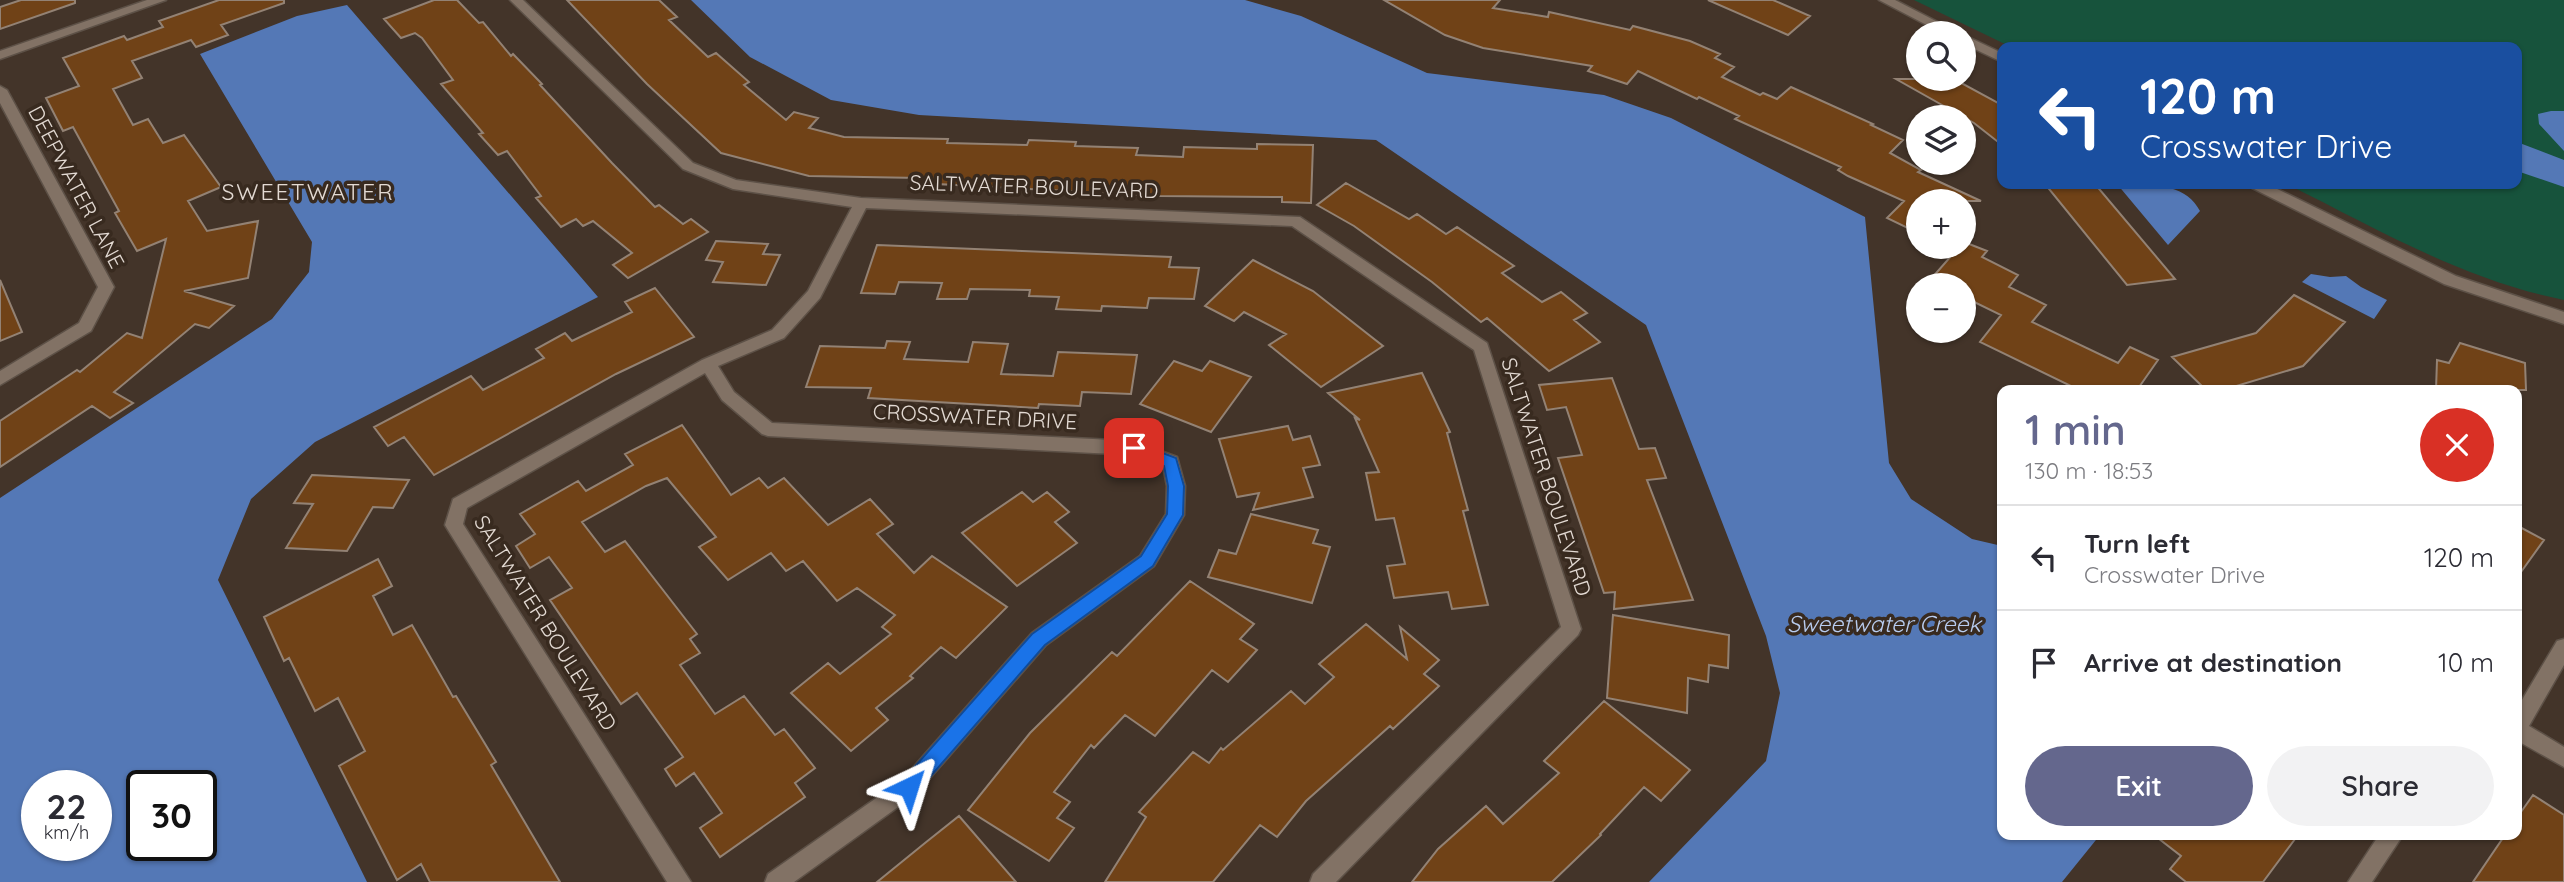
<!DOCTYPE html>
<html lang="en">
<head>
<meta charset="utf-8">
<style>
	:root { --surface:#fff; --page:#f2f2f3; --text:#2b2b33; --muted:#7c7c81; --line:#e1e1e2; --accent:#64678d }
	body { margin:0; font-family:Quicksand,sans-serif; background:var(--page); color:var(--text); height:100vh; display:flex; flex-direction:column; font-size:26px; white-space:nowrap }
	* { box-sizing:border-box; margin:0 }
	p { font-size:23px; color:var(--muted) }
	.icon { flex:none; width:38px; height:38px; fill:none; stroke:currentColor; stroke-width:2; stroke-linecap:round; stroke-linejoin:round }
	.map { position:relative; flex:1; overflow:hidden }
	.drawer { position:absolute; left:1997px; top:385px; width:525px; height:455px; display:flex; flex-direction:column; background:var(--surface); border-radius:14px; box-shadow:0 2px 5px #0004 }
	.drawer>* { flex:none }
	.banner { position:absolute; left:1997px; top:42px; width:525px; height:147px; border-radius:14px; box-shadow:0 2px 5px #0004; background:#1a4fa0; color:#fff; overflow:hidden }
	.fabs { position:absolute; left:1906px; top:21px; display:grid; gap:14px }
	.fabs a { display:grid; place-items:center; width:70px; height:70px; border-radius:50%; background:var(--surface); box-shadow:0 2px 5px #0004; font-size:35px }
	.speed { position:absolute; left:21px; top:770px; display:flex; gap:14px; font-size:35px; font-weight:700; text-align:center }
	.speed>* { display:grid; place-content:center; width:91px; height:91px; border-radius:50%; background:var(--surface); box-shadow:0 2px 5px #0004; line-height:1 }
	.speed small { font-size:18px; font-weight:400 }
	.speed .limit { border:4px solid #111; border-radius:10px; background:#fff; color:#111 }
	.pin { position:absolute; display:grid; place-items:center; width:60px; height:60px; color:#fff; margin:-30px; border-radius:14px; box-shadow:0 4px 10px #0006 }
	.me { position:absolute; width:77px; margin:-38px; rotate:41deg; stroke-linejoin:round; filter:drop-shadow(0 0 5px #0008) }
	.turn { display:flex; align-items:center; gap:24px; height:147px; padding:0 28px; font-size:32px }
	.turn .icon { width:91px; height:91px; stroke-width:2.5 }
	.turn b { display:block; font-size:49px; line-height:60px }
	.round { display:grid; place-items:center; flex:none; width:74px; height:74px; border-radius:37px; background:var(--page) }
	.summary { display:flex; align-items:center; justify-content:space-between; height:119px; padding:0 28px }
	h1 { font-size:42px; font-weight:600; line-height:52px; color:var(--accent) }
	.primary-button { display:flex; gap:14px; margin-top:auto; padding:14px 28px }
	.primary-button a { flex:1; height:80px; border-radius:42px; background:var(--accent); color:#fff; font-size:28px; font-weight:600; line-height:80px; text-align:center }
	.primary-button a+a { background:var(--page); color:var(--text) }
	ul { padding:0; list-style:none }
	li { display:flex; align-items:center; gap:21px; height:105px; padding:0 28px; border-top:2px solid var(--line) }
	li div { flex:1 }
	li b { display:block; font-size:26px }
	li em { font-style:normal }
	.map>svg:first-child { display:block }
</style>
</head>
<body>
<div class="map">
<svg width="2564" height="882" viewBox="0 0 2564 882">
	<rect width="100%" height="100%" fill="#433429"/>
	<path fill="#17533c" d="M1914,0H2564V300C2464,280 2377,229 2287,184H2516V47H2011Z"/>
	<path fill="#5478b6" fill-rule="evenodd" d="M691,0H1245L1301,16L1427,73L1604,95L1671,118L1865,217L1889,463L1911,499L1972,539L2002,546V835H2100L2062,882H1649L1766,761L1780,693L1766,636L1646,325L1376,140L919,115L831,100L750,57Z
		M347,5L598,297L315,442L251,499L218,580L367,882H0V498L272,319L309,272L312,242L200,54L297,16ZM37,786H96V845H37ZM142,786H201V845H142Z
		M2551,111H2564V151L2539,124L2538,114Z
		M2517,142L2564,160V187L2517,171Z
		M2117,184C2145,184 2185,181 2200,211L2168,245Z
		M2311,274L2330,277L2346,276L2361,287L2387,300L2374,319L2302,282Z"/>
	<path fill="#704217" stroke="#938274" stroke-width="2" d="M21,0H75V3L0,29V7Z
		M219,0H284V3L221,25L228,35L196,47L191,40L132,61L142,78L113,89L133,125L148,119L163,143L184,135L221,187L188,201L207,231L258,221L248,278L184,291L234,306L209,328L195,324L114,392L133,403L110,418L92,406L0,467V421L77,370L80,372L127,333L142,338L166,239L137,251L115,213L119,211L73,127L63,131L46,98L79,86L63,58L124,36L127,40L163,27L159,21Z
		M434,0H457L479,23L483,22L511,56L513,54L542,84L540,85L612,163L655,207L659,205L683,224L691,219L708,232L628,278L613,265L632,253L593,221L583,226L576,219L561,227L536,198L541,196L507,151L498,155L479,134L483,133L441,84L453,80L422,38L415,33L401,38L384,19Z
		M567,0H659L677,17L669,20L708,57L716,53L749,82L744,85L786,120L794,112L818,118L809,128L844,137L948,139L947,143L1027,145L1029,140L1076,142L1075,146L1138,148L1136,155L1183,157L1184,147L1257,149V144L1313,145L1311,203L1282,202V197L1160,196L918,183L919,178L809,176L721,153L647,84Z
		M1384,0H1500L1493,8L1548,17L1549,12L1630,30L1633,26L1690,41L1720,54L1715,58L1734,67L1722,77L1760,95L1763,93L1777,99L1791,87L1873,124L1871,125L1903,140L1890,153L1921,170L1918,172L1981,201H1918V233L1887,218L1904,201L1848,176L1838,170L1841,167L1735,119L1739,116L1699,97L1697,99L1638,71L1627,84L1588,71L1592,66L1483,48L1445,35Z
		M1708,0H1773L1810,16L1788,35Z
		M1896,79H1954L2002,105V145L1974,123Z
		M1346,183L1409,219L1417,214L1446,234L1457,227L1514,266L1502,273L1542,302L1561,292L1587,313L1574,320L1600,342L1549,371L1487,318L1481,322L1432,282L1354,226L1317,205Z
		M2045,184H2095L2175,279L2127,285Z
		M716,241L768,244L763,254L780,255L766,285L713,282L723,262L706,260Z
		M1964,242L1987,251L1982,257L2018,275L2009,287L2046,305L2032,322L2118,363L2130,347L2158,360L2137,390H2079L1980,342L2001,315L1964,297V285H1944L1931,279L1959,247H1964Z
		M877,245L1171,257L1169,267L1199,268L1194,299L1149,298L1147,308L1102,306L1101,311L1056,309L1059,297L1029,296L1030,290L970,289L967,299H937L942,283L899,282L895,294L861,293Z
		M1253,260L1313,291L1383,346L1321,387L1269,345L1286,334L1244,312L1234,321L1205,306Z
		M0,280L22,332L0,341Z
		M655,288L694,337L616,374L434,475L404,437L388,446L374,427L471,376L483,390L544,358L536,349L565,333L572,341L632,312L625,302Z
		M2294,295L2345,322L2303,366L2223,390H2206L2172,357L2256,333Z
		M887,341L910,342L904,359L968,362L973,342L1008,344L1001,374L1053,376L1058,352L1137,355L1131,394L1082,392L1080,406L1039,404L1038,408L868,398L871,388L806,387L820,346L885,348Z
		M2460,343L2525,363L2526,390H2436L2437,360L2449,363Z
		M1174,361L1202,371L1210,361L1251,377L1211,432L1140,404Z
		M1422,373L1450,432L1447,433L1468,510L1463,511L1488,605L1452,609L1448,592L1394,598L1387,566L1405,564L1394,518L1376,520L1366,473L1379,472L1355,418L1360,420L1328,393Z
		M1612,378L1639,449L1655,448L1666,478L1647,480L1693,600L1614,609L1615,592L1604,593L1558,458L1582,455L1566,407L1547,410L1539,385Z
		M682,425L731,495L759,478L768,488L784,478L828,525L870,499L893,524L877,534L914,573L932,556L1007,607L956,658L941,647L910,676L913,678L876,708L888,720L851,751L791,693L828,663L840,674L891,634L882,627L895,615L857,588L837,601L803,561L786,571L771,553L728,580L699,547L716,537L667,478L646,486L582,522L605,552L625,541L697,634L690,639L700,653L680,665L715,714L744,696L775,735L784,729L815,768L795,783L805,797L720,857L700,828L722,813L694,773L676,786L665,769L683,757L637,693L621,704L550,600L572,588L549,557L530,568L516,546L535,534L520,514L578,481L586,491L633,465L625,454Z
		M1288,426L1293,440L1310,436L1320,465L1303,468L1313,497L1253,510L1259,493L1237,497L1219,439Z
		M312,475L409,480L393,508L373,507L347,551L286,548L313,504L294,503Z
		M1022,492L1033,502L1047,492L1069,512L1055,522L1077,543L1017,586L962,533Z
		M1251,514L1318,530L1313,543L1330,547L1312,603L1208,577L1219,550L1236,554Z
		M2516,525L2544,540L2516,579Z
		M378,559L392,586L373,596L393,635L412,625L453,697L456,696L496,762L491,765L560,882H430L421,864L397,880L339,766L365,751L338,698L315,711L289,658L284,661L264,617Z
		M1190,581L1254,624L1240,639L1257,650L1228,682L1212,670L1155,736L1125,715L1094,748L1091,745L1054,792L1070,802L1057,818L1074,828L1049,861L968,810L1030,733L1112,652L1117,656Z
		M1613,615L1729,635L1728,668L1709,665L1708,682L1688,678L1687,713L1607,698Z
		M1366,624L1407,659L1400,627L1439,660L1424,674L1439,686L1393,729L1390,726L1306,801L1277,837L1260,825L1213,882H1105L1146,817L1139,812L1193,752L1209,763L1221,748L1223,750L1291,691L1305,704L1334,677L1319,664Z
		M1604,701L1690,770L1661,801L1644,787L1600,834L1601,835L1552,882H1412L1438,849L1486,806L1503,824L1559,773L1544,761Z
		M2533,795L2564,815V882H2473L2505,835H2516V819Z
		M959,816L1016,882H877L925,843Z
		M2154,835H2298L2263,882H2186L2170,869L2181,856Z"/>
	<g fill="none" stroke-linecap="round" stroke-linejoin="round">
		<g stroke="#5d5147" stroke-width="3">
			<path id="street" d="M147,0H166L0,59V51Z
				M510,0H523L693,163L736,180L861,198L1300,217L1487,343L1581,629L1578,635L1336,882H1310L1313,874L1561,627L1474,350L1292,226L866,208L820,298L784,338L718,366L734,392L772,423L1134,441L1177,457L1185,486L1184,515L1154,566L1046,645L916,794L794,882H765L768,874L902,780L1032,633L1140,556L1166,514L1167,486L1163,466L1133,455L768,436L762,434L722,400L705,373L467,508L463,524L691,882H667L448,530L445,525L453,499L702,360L772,330L808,291L852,207L733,189L683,169Z
				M0,86L7,90L114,287L91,331L0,385V371L79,323L98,287L0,103Z
				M2564,639V665L2529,726L2564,747V767L2516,740V710L2557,641Z
				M2379,835H2403L2372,882H2348Z"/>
		</g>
		<g stroke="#5d5147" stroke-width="3">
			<path id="secondary" d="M1879,0H1895L1959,33H1942Z
				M1964,35L2002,53V62L1964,44Z
				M2248,184H2267L2456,276L2564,312V324L2444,284L2250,187Z"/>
		</g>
		<use href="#street" fill="#827265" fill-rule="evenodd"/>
		<use href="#secondary" fill="#827265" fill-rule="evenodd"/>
	</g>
	<path fill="#1a73e8" stroke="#114b97" stroke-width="2" d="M1134,442L1176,458L1184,486L1183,515L1153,566L1045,645L916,793L909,795L903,793L900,787L903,780L1032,634L1141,556L1167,514L1168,486L1164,466L1129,452L1126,448L1129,443Z"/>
	<g text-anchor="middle" stroke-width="7" stroke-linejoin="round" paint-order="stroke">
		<g font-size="21" fill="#e3dad3" stroke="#382a1f">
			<text transform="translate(76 187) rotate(62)" y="7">DEEPWATER LANE</text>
			<text transform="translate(1034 187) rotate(2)" y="7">SALTWATER BOULEVARD</text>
			<text transform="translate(975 417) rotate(3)" y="7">CROSSWATER DRIVE</text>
			<text transform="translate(1546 477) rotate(72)" y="7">SALTWATER BOULEVARD</text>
			<text transform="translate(545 623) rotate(58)" y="7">SALTWATER BOULEVARD</text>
		</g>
		<g font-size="23" letter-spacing="2" fill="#e3dad3" stroke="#382a1f">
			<text x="308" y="200">SWEETWATER</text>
		</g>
		<g font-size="23" font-style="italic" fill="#b8ccef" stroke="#382a1f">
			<text x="1884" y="632">Sweetwater Creek</text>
		</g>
	</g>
</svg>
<div class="fabs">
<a><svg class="icon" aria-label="search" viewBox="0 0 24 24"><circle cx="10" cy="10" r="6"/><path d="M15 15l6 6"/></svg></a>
<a><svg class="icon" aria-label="layers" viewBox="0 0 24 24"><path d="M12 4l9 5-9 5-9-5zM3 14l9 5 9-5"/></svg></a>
<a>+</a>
<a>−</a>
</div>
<div class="speed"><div>22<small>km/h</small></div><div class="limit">30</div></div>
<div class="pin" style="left:1134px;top:448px;background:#d93025"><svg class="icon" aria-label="arrive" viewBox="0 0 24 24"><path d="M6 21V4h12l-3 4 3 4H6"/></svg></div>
<svg class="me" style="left:909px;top:787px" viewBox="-20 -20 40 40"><path d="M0-17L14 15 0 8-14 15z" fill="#1a73e8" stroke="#fff" stroke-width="4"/></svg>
<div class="banner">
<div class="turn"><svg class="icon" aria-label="left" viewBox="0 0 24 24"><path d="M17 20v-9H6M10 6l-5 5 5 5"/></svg><div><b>120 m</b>Crosswater Drive</div></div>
</div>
<section class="drawer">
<div class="summary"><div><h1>1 min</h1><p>130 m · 18:53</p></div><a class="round" style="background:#d93025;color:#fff"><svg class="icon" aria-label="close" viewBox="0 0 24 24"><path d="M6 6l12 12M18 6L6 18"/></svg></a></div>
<ul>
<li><svg class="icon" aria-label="left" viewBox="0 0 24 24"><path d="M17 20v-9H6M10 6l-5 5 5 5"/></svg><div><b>Turn left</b><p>Crosswater Drive</p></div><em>120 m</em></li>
<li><svg class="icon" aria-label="arrive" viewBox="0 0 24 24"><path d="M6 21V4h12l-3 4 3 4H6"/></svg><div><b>Arrive at destination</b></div><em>10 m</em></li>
</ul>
<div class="primary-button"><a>Exit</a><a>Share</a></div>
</section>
</div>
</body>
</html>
